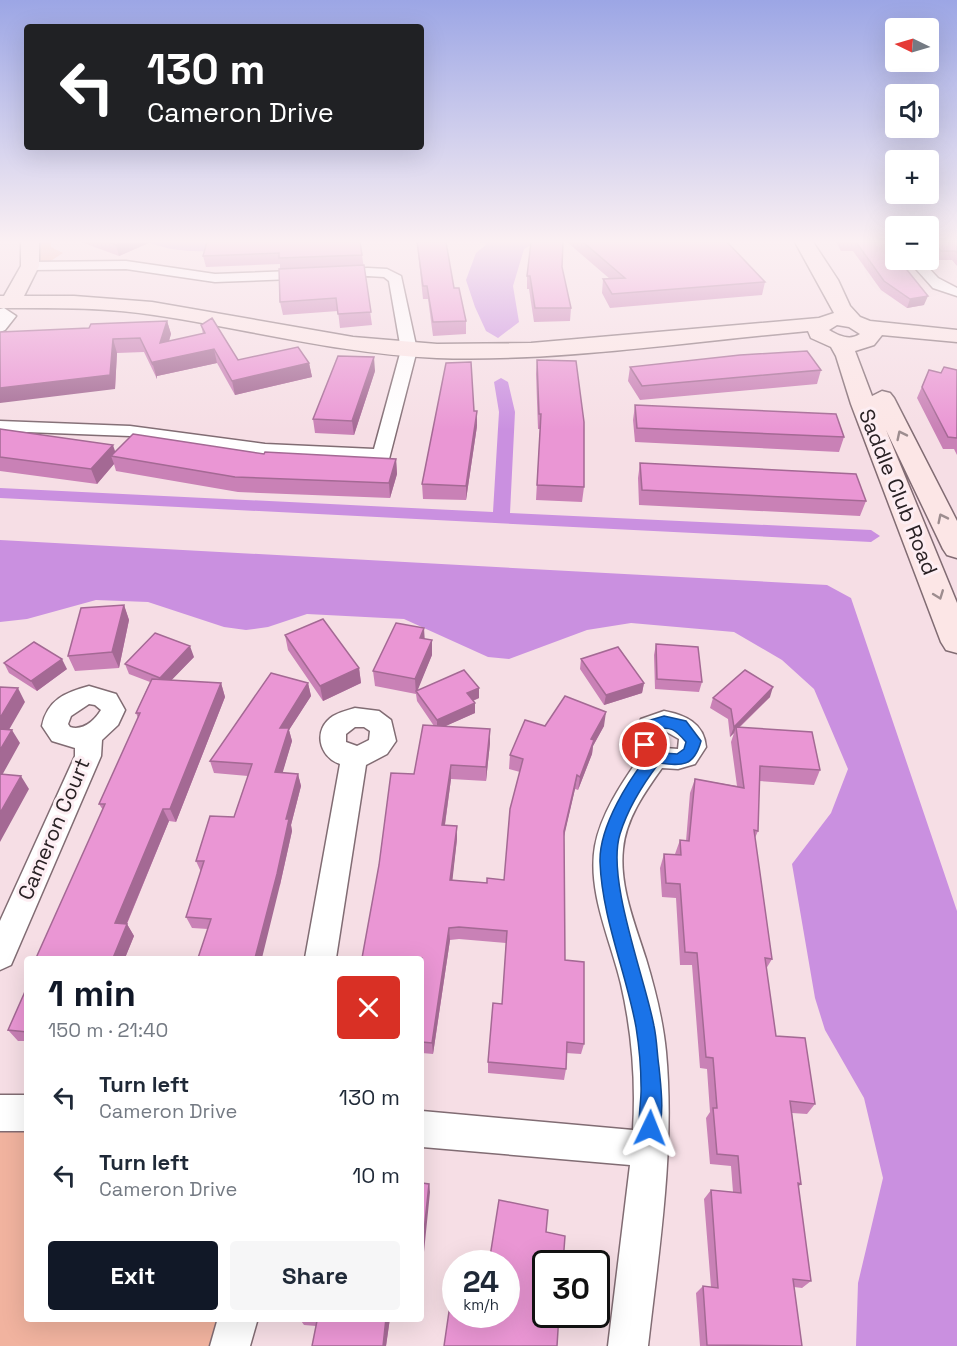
<!DOCTYPE html>
<html lang="en">
<head>
<meta charset="utf-8">
<style>
	:root { --surface:#fff; --page:#f6f6f7; --text:#1f2937; --muted:#747a83; --accent:#111827 }
	body { margin:0; font-family:"Space Grotesk",sans-serif; background:var(--page); color:var(--text); height:100vh; display:flex; flex-direction:column; font-size:22px; white-space:nowrap }
	* { box-sizing:border-box; margin:0 }
	p { font-size:20px; color:var(--muted) }
	.icon { flex:none; width:33px; height:33px; fill:none; stroke:currentColor; stroke-width:2; stroke-linecap:round; stroke-linejoin:round }
	.map { position:relative; flex:1; overflow:hidden }
	.panel { position:absolute; left:24px; top:956px; width:400px; height:366px; display:flex; flex-direction:column; background:var(--surface); border-radius:6px; box-shadow:0 6px 24px #0002 }
	.panel>* { flex:none }
	.guide { position:absolute; left:24px; top:24px; width:400px; height:126px; border-radius:6px; box-shadow:0 6px 24px #0002; background:#202124; color:#fff; overflow:hidden }
	.needle { width:39px; rotate:275deg }
	.fabs { position:absolute; left:885px; top:18px; display:grid; gap:12px }
	.fabs a { display:grid; place-items:center; width:54px; height:54px; border-radius:6px; background:var(--surface); box-shadow:0 6px 24px #0002; font-size:30px }
	.speed { position:absolute; left:442px; top:1250px; display:flex; gap:12px; font-size:30px; font-weight:700; text-align:center }
	.speed>* { display:grid; place-content:center; width:78px; height:78px; border-radius:50%; background:var(--surface); box-shadow:0 6px 24px #0002; line-height:1 }
	.speed small { font-size:15px; font-weight:400 }
	.speed .limit { border:3px solid #111; border-radius:9px; background:#fff; color:#111 }
	.pin { position:absolute; display:grid; place-items:center; width:51px; height:51px; color:#fff; margin:-26px; border:3px solid #fff; border-radius:50%; box-shadow:0 2px 6px #0007 }
	.me { position:absolute; width:66px; margin:-33px; rotate:2deg; stroke-linejoin:round; filter:drop-shadow(0 0 4px #0008) }
	.turn { display:flex; align-items:center; gap:21px; height:126px; padding:0 24px; font-size:27px }
	.turn .icon { width:78px; height:78px; stroke-width:2.5 }
	.turn b { display:block; font-size:42px; line-height:51px }
	.round { display:grid; place-items:center; flex:none; width:63px; height:63px; border-radius:6px; background:var(--page) }
	.summary { display:flex; align-items:center; justify-content:space-between; height:102px; padding:0 24px }
	h1 { font-size:36px; font-weight:700; line-height:45px; color:var(--accent) }
	.button { display:flex; gap:12px; margin-top:auto; padding:12px 24px }
	.button a { flex:1; height:69px; border-radius:6px; background:var(--accent); color:#fff; font-size:24px; font-weight:700; line-height:69px; text-align:center }
	.button a+a { background:var(--page); color:var(--text) }
	ul { padding:0; list-style:none }
	li { display:flex; align-items:center; gap:18px; height:78px; padding:0 24px }
	li div { flex:1 }
	li b { display:block; font-size:22px }
	li em { font-style:normal }
	.map>svg:first-child { display:block }
</style>
</head>
<body>
<div class="map">
<svg width="957" height="1346" viewBox="0 0 957 1346">
	<rect width="100%" height="100%" fill="#f6dee5"/>
	<path fill="#f1b39f" d="M30,242H51V247L63,253L46,264L30,266Z
		M0,1113H27V1318L238,1319L230,1346H0Z"/>
	<path fill="#ca90e0" d="M148,242C189,242 229,243 270,245C230,249 186,258 148,242Z
		M479,242H535L524,249L513,286L519,322L498,338L486,331L475,307L466,280L476,253L487,244Z
		M0,540L827,585L851,598L957,911V1346H856L858,1283L883,1178L864,1098L825,1030L815,998L792,864L831,813L848,769L814,689L782,660L734,632L631,623L587,630L509,659L488,657L404,619L307,614L268,627L246,630L224,627L148,602L96,600L27,619L0,622Z"/>
	<g fill="none" stroke-linecap="round" stroke-linejoin="round">
		<path fill="#ca90e0" fill-rule="evenodd" d="M501,378L508,382L515,412L510,513L871,530L880,536L871,542L0,498V488L493,512L499,412L494,382Z"/>
		<g stroke="#816c73" stroke-width="3">
			<path id="street" d="M908,260H921L938,278L957,288V296L933,288Z
				M126,261L215,274L368,268L387,269L401,276L417,350L389,459L265,456L130,436L0,431V421L130,426L265,444L374,449L401,350L389,281L384,277L368,276L215,282L126,269L30,270L23,266L30,262Z
				M4,308L16,316L5,330L0,332V309Z
				M89,686L116,694L125,710L118,725L102,740L101,756L11,965L0,970V921L75,756V748L52,741L42,726C47,700 66,692 89,686ZM89,704L95,705L101,710C94,721 83,731 70,727L68,724L71,716Z
				M355,708L379,711L391,720L396,741L387,754L366,765L336,958H305L340,764C318,756 313,729 333,716C340,712 348,710 355,708ZM364,727L370,731L369,740L357,746L346,742V734L355,727Z
				M664,711C685,715 704,723 706,747L695,764L678,769L662,768C645,792 626,818 623,849C619,886 635,924 646,959C655,989 663,1020 666,1052C675,1150 659,1249 648,1346H608L630,1165L422,1147V1111L633,1130C636,1081 632,1032 621,984C611,941 587,892 595,846C601,814 621,784 640,757C629,743 632,734 641,719ZM665,731L679,739L678,749L665,748L657,742L659,733Z
				M0,1095H27V1131H0Z
				M218,1318H258L250,1346H210Z"/>
		</g>
		<g stroke="#816c73" stroke-width="3">
			<path id="secondary" d="M21,242H39V266L24,296H74L152,302L353,337L437,344L531,343L819,318L834,313L795,242H813L838,280L850,306L860,317L870,321L957,330V342L882,335L874,345L855,351L872,396L882,391L890,393L894,398L957,521V558L947,555L943,549L886,430L957,603V653L946,650L941,642L851,404L836,356L831,347L811,338L808,331C687,342 558,362 437,358C341,354 248,329 154,315C103,307 51,308 0,308V296H4L21,266ZM837,325L849,327L860,334C850,341 839,336 829,330Z"/>
		</g>
		<use href="#street" fill="#fff" fill-rule="evenodd"/>
		<use href="#secondary" fill="#fce6e6" fill-rule="evenodd"/>
	</g>
	<path fill="#c981b6" d="M81,242H151L119,256Z
		M207,242L362,255L372,325L340,328L338,311L283,315L280,302V264L206,267L203,256Z
		M417,242L454,288L466,321V334L433,336L428,299H423Z
		M567,242H727L765,282L762,295L610,308L602,293L603,279H610Z
		M836,242H885L924,305L907,308L881,290L853,251H841Z
		M928,242H957V266L952,260H938L928,248Z
		M562,267L571,308L570,321L534,322L529,289H527V276Z
		M167,321L171,334L169,341L203,334L201,325L238,360L309,363L312,377L235,395L217,363L157,376V379L144,352L117,353L115,389L89,328Z
		M537,360L584,487L582,502L536,500L540,429H538L536,374Z
		M630,367L821,370L817,384L640,400L628,381Z
		M929,370L941,373L957,370V455L954,449H943L917,398Z
		M375,371L354,435L315,433L313,419Z
		M635,405L844,437L839,452L635,442L633,420Z
		M477,426L466,500L423,499L422,484Z
		M0,429L115,452L264,454L396,459L397,474L390,498L238,492L116,471L114,464L97,484L0,471Z
		M640,463L866,501L860,516L639,505L638,478Z
		M124,605L129,620L119,668L75,671L68,656Z
		M285,635L359,668L361,683L323,701L288,650Z
		M425,639L432,655L417,690L479,698L473,701L475,703V713L445,726L490,743L486,781L451,779L445,825L457,839L452,880L487,883L504,880L520,772L509,769L510,755L545,726H604L593,746L592,754L578,790L575,789L564,837L565,960L584,1044L581,1054L566,1053V1069L564,1080L488,1073V1062L502,1004L506,943L459,939L450,940L433,1054L422,1053V958L414,774L434,726L417,701L416,694L375,686L373,671Z
		M656,644L702,682L699,692L655,689L654,655Z
		M194,657L171,680L221,683L225,697L176,822L169,821L127,924L134,936L125,958H36L103,810L99,804L138,718L136,713L150,682L129,674L125,664Z
		M581,659L644,683L642,693L604,705L580,669Z
		M4,663L67,669L37,691L9,673Z
		M308,683L311,696L289,730L292,741L282,773L298,774L301,786L291,825L292,831L280,885L208,929L192,928L186,917L201,872L196,861L234,817L248,776L214,773L210,761Z
		M770,697L739,728L820,770L814,785L759,781L758,831L755,838L772,959L766,969L776,1036L815,1104L807,1114L792,1113L801,1184L798,1187L811,1281L802,1288L794,1287L802,1346H700L696,1293L703,1286L711,1287L704,1199L711,1190L733,1192L731,1166L710,1164L706,1118L710,1112L707,1069L700,1068L692,965H680L676,898L662,897L660,868L664,854H675L680,840L686,841L690,793L695,779L737,786L731,742L734,733L730,737L728,719L710,708L713,698Z
		M27,987V1041H18L8,1030Z
		M299,1318H390L386,1346H312L316,1326L304,1325Z"/>
	<path fill="#a46994" d="M121,242H151L119,256L116,245Z
		M928,296L924,305L907,308L910,299Z
		M167,321L171,334L164,357L160,343Z
		M113,339L117,353L115,389L0,403V388Z
		M214,349L217,363L157,376V379L153,365V362Z
		M374,357L375,371L354,435L352,421Z
		M309,363L312,377L235,395L232,381Z
		M477,411V426L466,500V486Z
		M113,445L117,457L111,456L114,464L97,484L91,469Z
		M396,459L397,474L390,498L389,483Z
		M124,605L129,620L119,668L112,652Z
		M424,628L425,643L420,638Z
		M432,640V655L417,692L416,691V694L415,679Z
		M190,646L194,657L164,688L160,678Z
		M62,659L67,669L37,691L31,681Z
		M359,668L361,683L323,701L320,686Z
		M221,683L225,697L176,822L170,809Z
		M308,683L311,696L289,730L292,741L279,785L275,772L280,728Z
		M644,683L642,693L604,705L606,695Z
		M773,687L770,697L736,730V727L734,733L730,737L734,727Z
		M18,688L25,702L2,742L0,738V718Z
		M479,688V698L467,703V693Z
		M475,703V713L437,730V720Z
		M606,712L604,726L593,746L592,754L578,790L580,777L591,739Z
		M490,729V743L486,781V767Z
		M12,730L20,743L0,779V750Z
		M451,765V779L443,838L442,825Z
		M298,774L301,786L291,825L292,831L280,885L262,958H255L286,819Z
		M577,775L575,789L562,844L564,831Z
		M21,776L29,789L0,842V813Z
		M163,809L169,821L122,935L115,923Z
		M457,826V839L451,893L450,880Z
		M127,924L134,936L125,958H113Z
		M449,928L450,940L433,1054L432,1043Z
		M429,1184L430,1192L422,1272V1250Z
		M386,1318H390L386,1346H383Z"/>
	<path fill="#ea96d4" stroke="#a46994" stroke-width="1.5" d="M109,242H121L116,245Z
		M207,242H360L362,255L279,258V253L203,256Z
		M417,242H446L454,288H459L466,321L433,322L427,286H423Z
		M531,242H563L562,267L571,308H535L530,276H527Z
		M583,242H727L765,282L612,294L603,279L625,278Z
		M843,242H885L896,255V260H899L928,296L910,299L884,281L856,242Z
		M934,242H957V253L955,251H941Z
		M364,265L371,312L338,314L336,298L280,302L279,269Z
		M212,318L238,360L298,347L309,363L232,381L214,349L153,362V365L140,338L113,339L110,375L0,388V332L89,328L91,324L167,321L160,343L205,333L201,325Z
		M807,351L821,370L642,386L630,367L740,355Z
		M338,356L374,357L352,421L313,419Z
		M537,360L576,361L584,422V487L537,485L541,414H539Z
		M471,362L474,411H477L466,486L422,484L446,363Z
		M944,367L957,370V438L948,437L922,387L929,370L941,373Z
		M635,405L836,414L844,437L637,428Z
		M0,429L113,445L91,469L0,457Z
		M133,434L264,454L265,452L396,459L389,483L235,477L111,456Z
		M640,463L856,474L866,501L642,490Z
		M124,605L112,652L68,656L81,608Z
		M323,619L359,668L320,686L285,635Z
		M396,623L424,628L420,638L432,640L415,679L373,671Z
		M155,633L190,646L160,678L125,664Z
		M34,642L62,659L31,681L4,663Z
		M656,644L698,647L702,682L657,679Z
		M618,647L644,683L606,695L581,659Z
		M464,670L479,688L467,693L475,703L437,720L416,691Z
		M745,670L773,687L734,727L731,709L713,698Z
		M271,673L308,683L280,728H289L275,772L298,774L286,819H289L277,874L255,958H198L211,919L186,917L204,861H196L210,816L234,817L252,764L210,761Z
		M152,679L221,683L170,809H163L115,923L127,924L113,958H36L105,804H99L140,713H136Z
		M0,687L18,688L0,718Z
		M565,696L606,712L591,739L594,740L580,777L577,775L564,831L565,960L584,962V1044L567,1042L566,1069L488,1062L493,1003L502,1004L507,931L459,927L449,928L432,1043L422,1042V958H362L379,865L391,773L414,774L423,725L490,729L486,767L451,765L442,825L457,826L450,880L487,883V878L504,880L510,809L523,759L510,755L525,720L545,726Z
		M736,727L812,732L820,770L760,766L758,831L754,830L772,959L765,958L776,1036L805,1038L815,1104L790,1101L801,1184L798,1183L811,1281L793,1279L802,1346L707,1345L703,1286L718,1288L711,1190L741,1193L738,1156L717,1154L713,1108H717L713,1058L706,1057L697,953L685,952L680,884L666,883L664,854L681,855L680,840L689,841L695,779L744,788Z
		M0,729L12,730L0,750Z
		M0,774L21,776L0,813Z
		M27,987V1032L8,1030Z
		M422,1183L429,1184L422,1250Z
		M499,1200L548,1210L546,1232L565,1236L563,1263H546V1314H559L557,1346H444L451,1298L456,1299V1314H507V1263H489Z
		M299,1318H386L383,1346H312L317,1321L298,1319Z"/>
	<defs><path id="oneway-chevron" d="M-2-3.5L2.5 0L-2 3.5" fill="none" stroke-width="1.6" stroke-linecap="round" stroke-linejoin="round" transform="scale(1.5)"/></defs>
	<g stroke="#9d8d8f">
		<use href="#oneway-chevron" transform="translate(901 435) rotate(-116)"/>
		<use href="#oneway-chevron" transform="translate(942 518) rotate(-116)"/>
		<use href="#oneway-chevron" transform="translate(939 595) rotate(69)"/>
	</g>
	<linearGradient id="sky" x2="0" y2="1"><stop stop-color="#9ca6e5"/><stop offset="0.56" stop-color="#fbf0f3"/><stop offset="1" stop-color="#fbf0f3" stop-opacity="0"/></linearGradient>
	<rect width="957" height="431" fill="url(#sky)"/>
	<path fill="#1a73e8" stroke="#114b97" stroke-width="1.5" d="M664,716L686,721L701,741C694,767 682,766 659,763C643,784 628,808 620,834C606,879 645,978 654,1026C657,1040 657,1054 659,1067C661,1088 665,1116 657,1135L650,1138L642,1135C636,1120 642,1102 641,1086C641,1067 639,1046 636,1027C626,972 602,918 600,862C599,826 629,779 651,752L677,754L684,749L686,742C676,730 670,725 655,730L650,749H640L636,738L644,722Z"/>
	<g text-anchor="middle" stroke-width="6" stroke-linejoin="round" paint-order="stroke">
		<g font-size="21" fill="#292124" stroke="#fdeef3">
			<text transform="translate(898 492) rotate(68)" y="7">Saddle Club Road</text>
			<text transform="translate(54 829) rotate(-67)" y="7">Cameron Court</text>
		</g>
	</g>
</svg>
<div class="fabs">
<a><svg class="needle" viewBox="-14 -14 28 28"><path d="M0-13l5 13h-10z" fill="#e53935"/><path d="M0 13l5-13h-10z" fill="#747a83"/></svg></a>
<a><svg class="icon" aria-label="sound" viewBox="0 0 24 24"><path d="M4 9h4l5-4v14l-5-4H4zM17 9q2 3 0 6"/></svg></a>
<a>+</a>
<a>−</a>
</div>
<div class="speed"><div>24<small>km/h</small></div><div class="limit">30</div></div>
<div class="pin" style="left:645px;top:745px;background:#d93025"><svg class="icon" aria-label="arrive" viewBox="0 0 24 24"><path d="M6 21V4h12l-3 4 3 4H6"/></svg></div>
<svg class="me" style="left:650px;top:1128px" viewBox="-20 -20 40 40"><path d="M0-17L14 15 0 8-14 15z" fill="#1a73e8" stroke="#fff" stroke-width="4"/></svg>
<div class="guide">
<div class="turn"><svg class="icon" aria-label="left" viewBox="0 0 24 24"><path d="M17 20v-9H6M10 6l-5 5 5 5"/></svg><div><b>130 m</b>Cameron Drive</div></div>
</div>
<section class="panel">
<div class="summary"><div><h1>1 min</h1><p>150 m · 21:40</p></div><a class="round" style="background:#d93025;color:#fff"><svg class="icon" aria-label="close" viewBox="0 0 24 24"><path d="M6 6l12 12M18 6L6 18"/></svg></a></div>
<ul>
<li><svg class="icon" aria-label="left" viewBox="0 0 24 24"><path d="M17 20v-9H6M10 6l-5 5 5 5"/></svg><div><b>Turn left</b><p>Cameron Drive</p></div><em>130 m</em></li>
<li><svg class="icon" aria-label="left" viewBox="0 0 24 24"><path d="M17 20v-9H6M10 6l-5 5 5 5"/></svg><div><b>Turn left</b><p>Cameron Drive</p></div><em>10 m</em></li>
</ul>
<div class="button"><a>Exit</a><a>Share</a></div>
</section>
</div>
</body>
</html>
